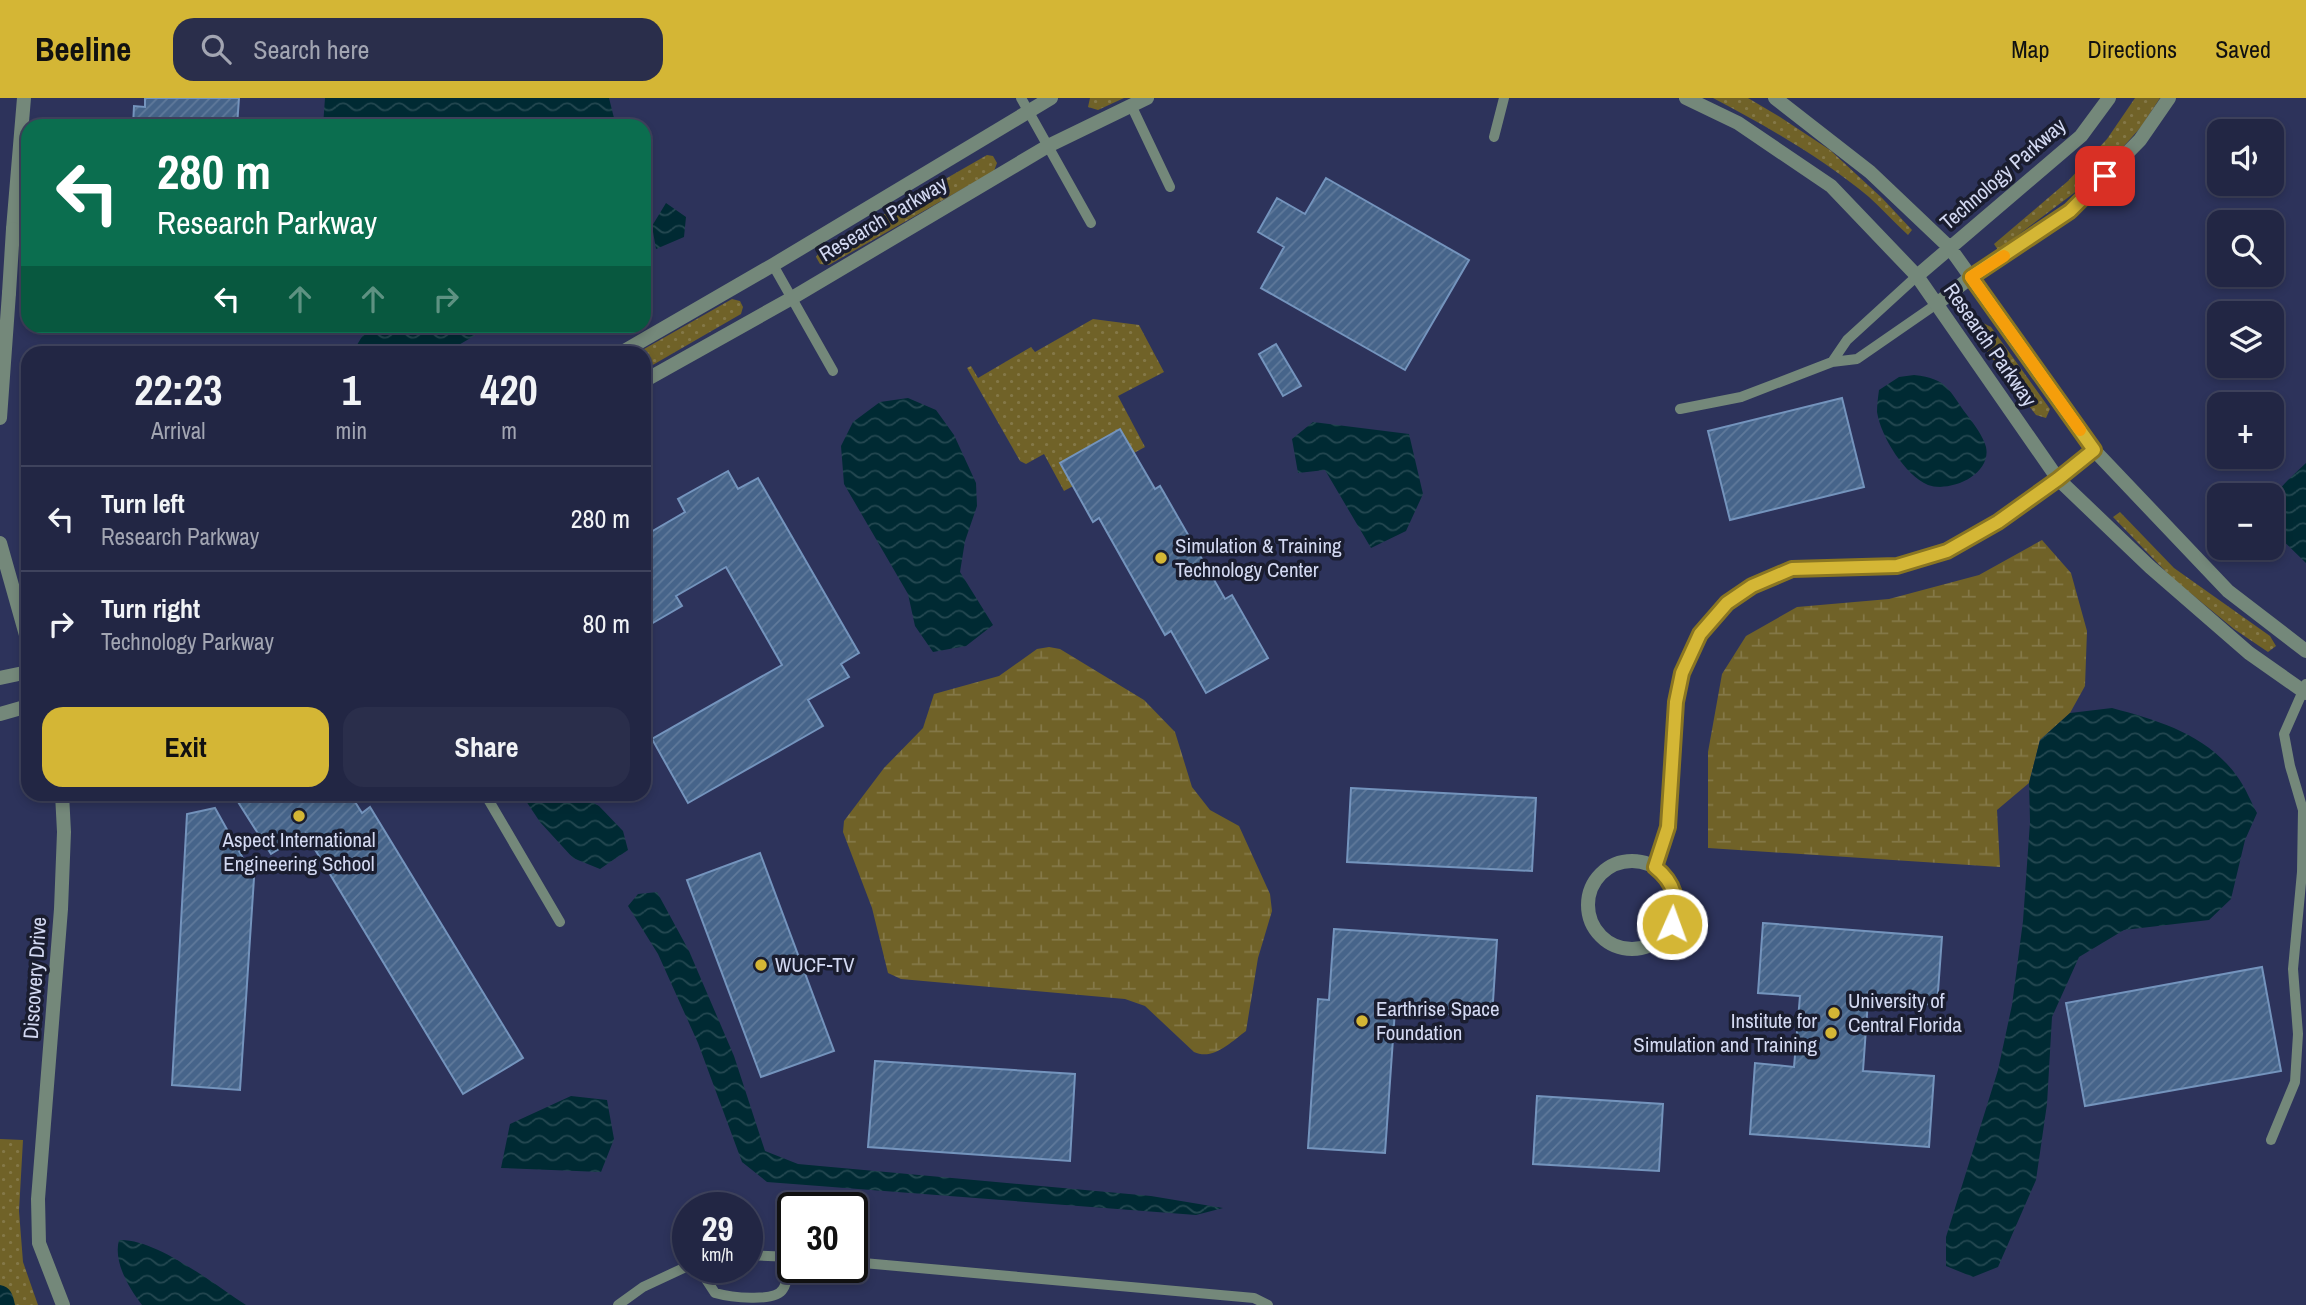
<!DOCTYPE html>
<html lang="en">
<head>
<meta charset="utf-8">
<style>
	:root { --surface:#222644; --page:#2a2e4b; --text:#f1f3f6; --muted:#a2a5b2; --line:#3f435d; --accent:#d4b635 }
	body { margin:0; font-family:"Archivo Narrow",sans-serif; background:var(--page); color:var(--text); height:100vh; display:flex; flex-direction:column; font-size:26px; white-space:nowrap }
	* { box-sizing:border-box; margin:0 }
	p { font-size:23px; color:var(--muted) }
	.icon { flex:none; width:38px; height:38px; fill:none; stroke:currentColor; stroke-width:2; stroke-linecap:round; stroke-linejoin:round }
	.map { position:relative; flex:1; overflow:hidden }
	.details { position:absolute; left:21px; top:248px; width:630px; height:455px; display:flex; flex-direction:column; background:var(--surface); border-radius:21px; box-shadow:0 4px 10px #0003,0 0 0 2px var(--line) }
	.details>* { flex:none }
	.guide { position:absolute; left:21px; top:21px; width:630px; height:214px; border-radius:21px; box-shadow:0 4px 10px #0003,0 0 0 2px var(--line); background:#0b6e4f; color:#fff; overflow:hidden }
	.buttons { position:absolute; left:2207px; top:21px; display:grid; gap:14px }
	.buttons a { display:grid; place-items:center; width:77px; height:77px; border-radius:14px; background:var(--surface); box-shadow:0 4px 10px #0003,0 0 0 2px var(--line); font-size:35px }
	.speed { position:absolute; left:672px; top:1094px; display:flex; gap:14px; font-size:35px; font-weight:700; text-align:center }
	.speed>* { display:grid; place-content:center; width:91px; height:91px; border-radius:50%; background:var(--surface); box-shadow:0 4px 10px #0003,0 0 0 2px var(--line); line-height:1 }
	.speed small { font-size:18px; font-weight:400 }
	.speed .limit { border:4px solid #111; border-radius:10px; background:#fff; color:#111 }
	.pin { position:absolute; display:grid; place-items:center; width:60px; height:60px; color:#fff; margin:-30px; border-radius:14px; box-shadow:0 4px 10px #0006 }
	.me { position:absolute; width:77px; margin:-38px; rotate:2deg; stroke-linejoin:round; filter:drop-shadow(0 0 5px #0008) }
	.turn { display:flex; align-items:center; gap:24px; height:147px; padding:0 21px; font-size:32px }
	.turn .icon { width:91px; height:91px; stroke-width:2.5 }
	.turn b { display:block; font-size:49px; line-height:60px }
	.lanes { display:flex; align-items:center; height:66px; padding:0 21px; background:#0003; justify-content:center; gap:35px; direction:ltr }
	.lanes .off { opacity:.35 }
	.eta { display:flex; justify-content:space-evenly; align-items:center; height:119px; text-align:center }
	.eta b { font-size:42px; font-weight:700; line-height:49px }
	.primary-button { display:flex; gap:14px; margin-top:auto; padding:14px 21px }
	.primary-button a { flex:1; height:80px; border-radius:21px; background:var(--accent); color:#111; font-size:28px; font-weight:700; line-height:80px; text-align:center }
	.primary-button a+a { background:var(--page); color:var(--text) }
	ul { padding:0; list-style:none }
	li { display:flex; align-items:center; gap:21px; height:105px; padding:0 21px; border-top:2px solid var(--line) }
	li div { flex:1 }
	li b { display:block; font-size:26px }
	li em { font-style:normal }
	header { display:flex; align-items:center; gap:42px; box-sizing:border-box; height:98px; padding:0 35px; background:var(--accent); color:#111 }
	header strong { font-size:33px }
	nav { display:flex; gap:38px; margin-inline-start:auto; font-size:24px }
	.search { width:490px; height:63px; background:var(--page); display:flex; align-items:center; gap:18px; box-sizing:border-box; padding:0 24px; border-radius:21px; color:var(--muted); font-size:26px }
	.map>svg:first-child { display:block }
</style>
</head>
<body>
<header>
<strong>Beeline</strong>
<div class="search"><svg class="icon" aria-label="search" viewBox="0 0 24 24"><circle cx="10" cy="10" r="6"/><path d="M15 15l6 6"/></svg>Search here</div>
<nav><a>Map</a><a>Directions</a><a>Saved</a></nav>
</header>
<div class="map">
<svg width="2306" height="1207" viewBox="0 0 2306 1207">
	<defs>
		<pattern id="grass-dots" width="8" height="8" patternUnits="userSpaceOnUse" patternTransform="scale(1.75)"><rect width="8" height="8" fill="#706228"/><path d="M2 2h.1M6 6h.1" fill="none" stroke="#847848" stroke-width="1.8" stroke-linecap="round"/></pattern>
		<pattern id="wetland-marsh" width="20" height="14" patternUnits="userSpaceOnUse" patternTransform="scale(1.75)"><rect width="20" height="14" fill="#706228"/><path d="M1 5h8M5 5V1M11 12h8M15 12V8" fill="none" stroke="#847848"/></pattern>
		<pattern id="water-waves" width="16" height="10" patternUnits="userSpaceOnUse" patternTransform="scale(1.75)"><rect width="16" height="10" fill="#002a33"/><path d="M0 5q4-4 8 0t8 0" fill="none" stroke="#244851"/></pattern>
		<pattern id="building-hatch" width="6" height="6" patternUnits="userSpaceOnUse" patternTransform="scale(1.75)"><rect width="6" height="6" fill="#46648a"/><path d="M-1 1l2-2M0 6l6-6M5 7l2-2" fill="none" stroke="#607a9b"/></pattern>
	</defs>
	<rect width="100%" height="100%" fill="#2d335b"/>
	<path fill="url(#grass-dots)" d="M1090,0H1124L1098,12L1088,9Z
		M1713,0H1748L1780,19L1830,52L1882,100L1912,132L1908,137C1895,125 1882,111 1869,99C1822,60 1768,29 1713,0Z
		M2135,0H2160L2141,29L2098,77L1998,152L1994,146L2068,83L2107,41Z
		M987,57L993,58L997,65L994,73L829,167L820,166L816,159L820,153Z
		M732,201L740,203L743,209L741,216L644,272V256L637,255Z
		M1093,221L1139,227L1164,274L1118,298L1145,349L1064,393L1044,356L1026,366L1020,363L967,270L971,268L978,280L1031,249L1035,254Z
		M1983,225L1991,229L2050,311L2046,320L2036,317L1975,238V228Z
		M2120,414L2174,470L2270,538L2276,548L2268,554L2234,531L2172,480L2113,419Z
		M0,1041L23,1042L19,1113L23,1164L38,1207H0Z"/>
	<path fill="url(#wetland-marsh)" d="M2042,442L2071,475L2087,533L2085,588L2070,615L2040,642L2029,685L1997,712L2000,769L1708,750V654L1722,576L1746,538L1797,509L1889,501L1979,477Z
		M1049,549L1060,551L1144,602L1175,634L1192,689L1210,712L1239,728L1270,796L1272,813L1258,860L1246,933C1231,944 1213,963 1194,954L1145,908L1125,901L901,881L888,875L872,810L843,734L844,723L884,670L923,630L934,596L999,578L1037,551Z"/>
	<path fill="url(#water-waves)" d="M325,0H609L616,28H323Z
		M666,105L686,119L684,139L656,151L652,128Z
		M360,228H491L445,255H352L363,237Z
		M1914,277C1949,281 1948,292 1967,317C1974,326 1983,338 1986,349C1992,377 1950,395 1928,387C1905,377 1881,339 1877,314C1877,307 1878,299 1879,292L1899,279Z
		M908,300L936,312L954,337L976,385L977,408L965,443L960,474L993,527L966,548L933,554L915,528L908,496L844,386L841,348L853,324L880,304Z
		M1313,324L1409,336L1423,396L1406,433L1371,450L1325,372L1298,375L1292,341Z
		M2306,365V465L2273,433C2269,394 2279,391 2306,365Z
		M2112,610C2160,623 2209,637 2239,681C2246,691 2251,704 2257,715L2245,742L2231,801L2209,822L2124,832L2079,859L2052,919L2047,1006L2036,1082L1998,1169L1973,1179L1946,1168V1139L1998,972L2012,907L2023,823L2030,724L2029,685L2040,642L2070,615Z
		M522,697H580L599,708L623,733L628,752L600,771L573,760L540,724Z
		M657,794L689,853L734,958L765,1053L798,1066L1151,1098L1223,1110L1196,1117L767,1084L742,1064L698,945L658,856L628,808L638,796Z
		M571,998L607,1002L614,1041L601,1074L501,1070L510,1026Z
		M119,1142C156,1140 215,1187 246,1207H142C129,1190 113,1164 119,1142Z
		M0,1187C11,1189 13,1197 15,1207H0Z"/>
	<path fill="url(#building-hatch)" stroke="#7494bd" stroke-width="2" d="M145,0H239L237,28H133L134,8L145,9Z
		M1326,80L1469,162L1405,272L1261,190L1284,149L1258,134L1277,100L1305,116Z
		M1276,246L1301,288L1283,298L1259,256Z
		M1842,300L1864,389L1730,422L1708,333Z
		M1120,331L1155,391L1160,388L1225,501L1232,497L1268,560L1206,595L1171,533L1165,537L1099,420L1093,424L1060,365Z
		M728,373L738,391L758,380L859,555L841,566L849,579L808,602L823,628L688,705L652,641L782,567L726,469L676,498L682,508L644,530V438L685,414L678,401Z
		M1351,690L1536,700L1532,773L1347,764Z
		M233,696H350L362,715L370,709L523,960L463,996L305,735L271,756Z
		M215,710L254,780L240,992L172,987L187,716Z
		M760,755L834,953L761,979L687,782Z
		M1763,825L1942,839L1937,907L1868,902L1863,973L1934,978L1929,1049L1750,1036L1755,965L1794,969L1800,898L1758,895Z
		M1334,831L1497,842L1492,919L1395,912L1385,1055L1308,1050L1318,901L1329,902Z
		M2262,869L2281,973L2085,1008L2066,905Z
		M875,963L1075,976L1070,1063L868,1049Z
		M1537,998L1663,1006L1659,1073L1533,1066Z"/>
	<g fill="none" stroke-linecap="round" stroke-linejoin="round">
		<path stroke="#74887a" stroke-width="10" d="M1021,0L1091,125
			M1131,7L1170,89
			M1494,39L1504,0
			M773,167L833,273
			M1832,264L1847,242L1917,178
			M1680,311L1741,299L1832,264L1857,261L1938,205
			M485,696L560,824
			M2271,1042L2295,984L2298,936L2293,871L2302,774L2303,712L2290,668L2284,636L2306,586
			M747,1157L792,1159
			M852,1164L1254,1200L1268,1207
			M698,1169L715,1195C729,1199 775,1205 783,1191C789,1182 787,1168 787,1158
			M618,1207L643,1189L688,1168"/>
		<path stroke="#74887a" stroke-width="14" d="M1686,0L1738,25L1831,88L1917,178L2058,381L2150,469L2249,555L2306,595
			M1775,0L1870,74L1950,150L2094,352L2228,493L2306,553
			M13,131L24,0
			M1917,178L2081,38L2109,0
			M1938,205L1971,179L2070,113L2140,42L2169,0
			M619,256L773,167L1051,0
			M644,283L792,200L1048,48L1147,0
			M0,320L9,195
			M0,445L28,544
			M0,580L28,574
			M0,616L28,608
			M62,696L64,734L61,811L38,1101L39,1145L63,1207
			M1588 807a44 44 0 1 1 88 0a44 44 0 1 1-88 0Z
			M1655,769L1668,729L1676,604L1682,575L1700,536L1726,505L1752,488L1792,471L1897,468L1947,453L1998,424L2058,381L2094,352"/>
		<path stroke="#74887a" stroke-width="14" d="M9,195L13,131"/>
	</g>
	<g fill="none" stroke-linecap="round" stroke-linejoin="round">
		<g stroke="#8a7622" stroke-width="18">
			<path id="route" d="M1672,826C1679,802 1675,785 1655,769L1668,729L1676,604L1682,575L1700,536L1727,505L1752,488L1792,471L1897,468L1947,453L1998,424L2058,381L2094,352L1971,179L2070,113L2105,78"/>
		</g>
		<use href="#route" stroke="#d4b635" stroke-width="12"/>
		<path stroke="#f59e0b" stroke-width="12" d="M2004,158L1971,179L2080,332"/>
	</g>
	<g fill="#d4b635" stroke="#1a1d2f" stroke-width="2.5">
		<circle cx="1161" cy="460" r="7"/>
		<circle cx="299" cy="718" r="7"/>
		<circle cx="761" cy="867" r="7"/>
		<circle cx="1834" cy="915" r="7"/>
		<circle cx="1362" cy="923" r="7"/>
		<circle cx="1831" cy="935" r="7"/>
	</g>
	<g text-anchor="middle" stroke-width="7" stroke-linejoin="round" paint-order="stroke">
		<g font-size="21" fill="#d3d9f2" stroke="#1a1d2f">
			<text transform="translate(2003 76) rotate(-41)" y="7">Technology Parkway</text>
			<text transform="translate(883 121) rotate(-31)" y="7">Research Parkway</text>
			<text transform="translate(1990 247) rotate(55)" y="7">Research Parkway</text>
			<text transform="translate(35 880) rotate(-86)" y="7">Discovery Drive</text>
		</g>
		<g font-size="21" fill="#d3d9f2" stroke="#1a1d2f" text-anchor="start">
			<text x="1175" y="455">Simulation &amp; Training<tspan x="1175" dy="24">Technology Center</tspan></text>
			<text x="299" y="749" text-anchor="middle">Aspect International<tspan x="299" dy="24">Engineering School</tspan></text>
			<text x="775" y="874">WUCF-TV</text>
			<text x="1848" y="910">University of<tspan x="1848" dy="24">Central Florida</tspan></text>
			<text x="1376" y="918">Earthrise Space<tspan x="1376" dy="24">Foundation</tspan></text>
			<text x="1817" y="930" text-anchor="end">Institute for<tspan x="1817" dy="24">Simulation and Training</tspan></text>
		</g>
	</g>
</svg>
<div class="buttons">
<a><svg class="icon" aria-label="sound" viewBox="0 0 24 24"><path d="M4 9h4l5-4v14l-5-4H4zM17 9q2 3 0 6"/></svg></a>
<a><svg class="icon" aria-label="search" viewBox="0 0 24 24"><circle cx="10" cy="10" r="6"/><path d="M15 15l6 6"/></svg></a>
<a><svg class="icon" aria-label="layers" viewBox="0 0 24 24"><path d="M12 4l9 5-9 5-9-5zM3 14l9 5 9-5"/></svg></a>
<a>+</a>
<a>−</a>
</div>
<div class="speed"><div>29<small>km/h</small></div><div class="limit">30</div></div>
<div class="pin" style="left:2105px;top:78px;background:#d93025"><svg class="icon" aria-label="arrive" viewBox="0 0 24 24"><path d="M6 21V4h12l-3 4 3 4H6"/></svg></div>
<svg class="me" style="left:1672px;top:826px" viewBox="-20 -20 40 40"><circle r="17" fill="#d4b635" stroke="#fff" stroke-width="3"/><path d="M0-11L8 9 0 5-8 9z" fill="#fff"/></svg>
<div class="guide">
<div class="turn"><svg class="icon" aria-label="left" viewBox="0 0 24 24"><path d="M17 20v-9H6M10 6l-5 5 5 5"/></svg><div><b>280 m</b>Research Parkway</div></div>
<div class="lanes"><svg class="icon" aria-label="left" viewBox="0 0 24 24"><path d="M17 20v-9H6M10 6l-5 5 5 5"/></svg><svg class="icon off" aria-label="ahead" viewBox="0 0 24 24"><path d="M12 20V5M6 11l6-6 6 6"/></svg><svg class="icon off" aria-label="ahead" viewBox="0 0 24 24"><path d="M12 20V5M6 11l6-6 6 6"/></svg><svg class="icon off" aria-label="right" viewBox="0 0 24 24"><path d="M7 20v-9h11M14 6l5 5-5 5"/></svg></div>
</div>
<section class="details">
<div class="eta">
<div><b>22:23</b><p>Arrival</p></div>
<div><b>1</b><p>min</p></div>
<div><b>420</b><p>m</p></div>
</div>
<ul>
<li><svg class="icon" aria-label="left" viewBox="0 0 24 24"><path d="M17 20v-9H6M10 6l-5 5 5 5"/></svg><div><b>Turn left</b><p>Research Parkway</p></div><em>280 m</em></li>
<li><svg class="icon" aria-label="right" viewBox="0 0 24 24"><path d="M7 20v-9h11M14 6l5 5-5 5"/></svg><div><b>Turn right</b><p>Technology Parkway</p></div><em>80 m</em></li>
</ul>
<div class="primary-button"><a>Exit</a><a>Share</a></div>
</section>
</div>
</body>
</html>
